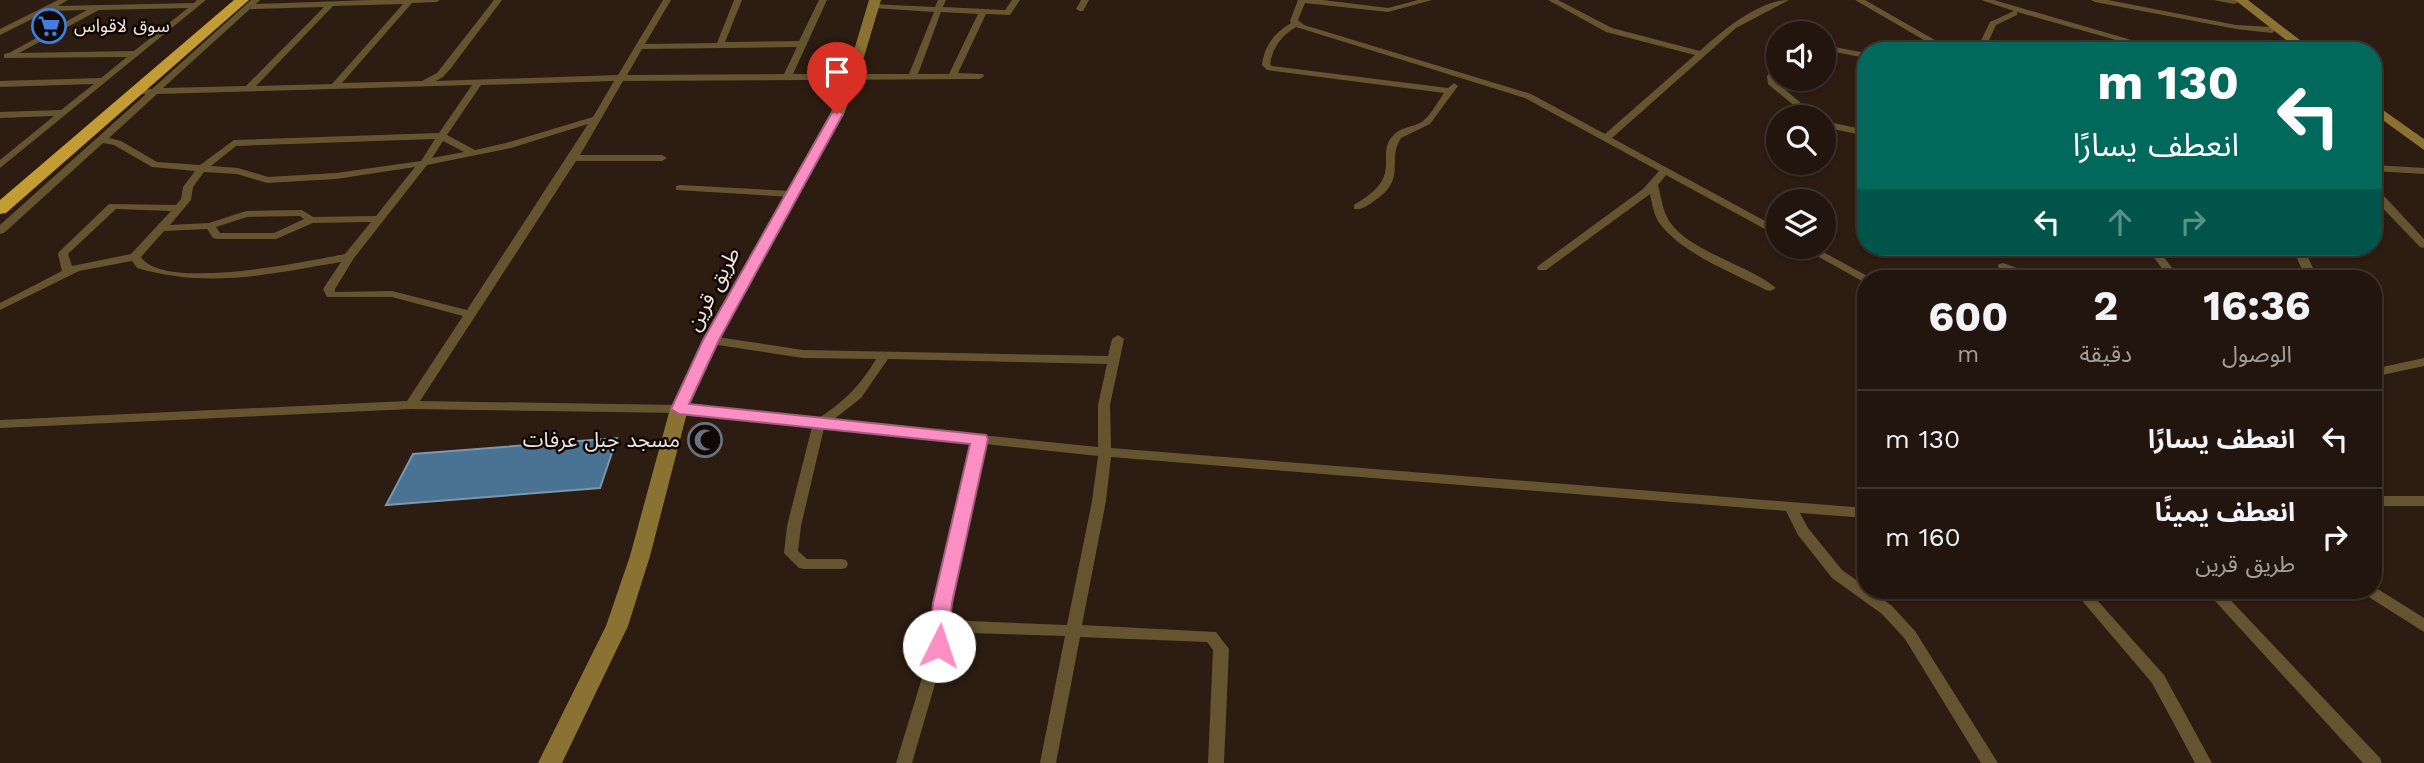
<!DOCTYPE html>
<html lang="ar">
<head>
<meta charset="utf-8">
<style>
	:root { --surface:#21150d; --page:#2d221b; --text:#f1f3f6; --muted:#a29f9d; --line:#3e342e }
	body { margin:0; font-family:"Work Sans","Noto Sans Arabic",sans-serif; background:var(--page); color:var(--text); direction:rtl; height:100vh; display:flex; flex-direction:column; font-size:26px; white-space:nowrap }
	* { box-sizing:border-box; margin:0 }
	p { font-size:23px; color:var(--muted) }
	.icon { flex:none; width:38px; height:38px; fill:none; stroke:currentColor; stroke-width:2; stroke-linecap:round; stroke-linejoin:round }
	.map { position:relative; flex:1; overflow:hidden; direction:ltr }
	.sheet { position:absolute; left:1857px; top:270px; width:525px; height:329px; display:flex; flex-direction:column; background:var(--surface); border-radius:28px; box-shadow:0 2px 5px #0004,0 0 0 2px var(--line); direction:rtl }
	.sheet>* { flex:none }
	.banner { position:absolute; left:1857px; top:42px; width:525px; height:214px; border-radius:28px; box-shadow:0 2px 5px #0004,0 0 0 2px var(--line); direction:rtl; background:#00695c; color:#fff; overflow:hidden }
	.controls { position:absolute; left:1766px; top:21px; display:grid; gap:14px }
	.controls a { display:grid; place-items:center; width:70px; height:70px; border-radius:50%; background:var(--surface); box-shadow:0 2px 5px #0004,0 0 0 2px var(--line); font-size:35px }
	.pin { position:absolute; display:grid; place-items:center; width:60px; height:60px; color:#fff; margin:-72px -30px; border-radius:50% 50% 50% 0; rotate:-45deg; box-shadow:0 0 7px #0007 }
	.pin .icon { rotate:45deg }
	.me { position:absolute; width:77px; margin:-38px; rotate:4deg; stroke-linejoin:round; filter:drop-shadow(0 0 5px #0008) }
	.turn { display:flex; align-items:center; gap:24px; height:147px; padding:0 28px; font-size:32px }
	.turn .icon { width:91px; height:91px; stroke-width:2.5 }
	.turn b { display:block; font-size:49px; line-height:60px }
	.lanes { display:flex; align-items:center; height:66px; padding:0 28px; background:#0003; justify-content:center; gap:35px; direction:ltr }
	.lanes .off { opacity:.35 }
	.eta { display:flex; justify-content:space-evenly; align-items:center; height:119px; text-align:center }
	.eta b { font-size:42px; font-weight:700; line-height:49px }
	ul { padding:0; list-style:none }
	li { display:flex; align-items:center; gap:21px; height:98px; padding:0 28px; border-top:2px solid var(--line) }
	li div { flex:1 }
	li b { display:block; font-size:26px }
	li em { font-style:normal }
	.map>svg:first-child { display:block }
</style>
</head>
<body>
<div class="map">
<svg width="2424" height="763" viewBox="0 0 2424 763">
	<rect width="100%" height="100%" fill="#2c1c11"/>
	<path fill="#4a7393" stroke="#7c96aa" stroke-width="2" d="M617,438L600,488L386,505L413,454Z"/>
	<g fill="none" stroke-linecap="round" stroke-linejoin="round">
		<path fill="#645530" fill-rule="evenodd" d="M58,0H68L58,6L194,3L197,0H206L0,168V160L54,116L0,118V112L61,110L94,84L0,87V81L101,78L127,57L4,58V54L9,53L87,10L48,11L0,35V29ZM188,8L134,51L19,53L99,10Z
			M251,0H260L256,4L371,0H440L436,2L412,3L342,83L422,81L437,73L494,0H502L451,68L443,77L436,81L618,75L663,0H671L645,44L717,43L734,0H742L725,42L799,41L819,0H827L793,74H909L934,12L874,8L870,6L871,4L935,7L938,0H946L943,7L1005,10L1012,0H1020L1010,15L986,14L958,73L983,74L984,76L980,79L623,81L580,155H662L667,158L662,161H576L420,401L679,405L817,419C843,403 861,385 876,359L803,358L711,344L707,343L705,340L707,337L711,336L803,350L1108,356L1112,339L1118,335L1124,339L1110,405L1111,448L1866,508V518L1800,513L1808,528L1842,570L1866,587V590H1870L1892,606L1915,631L1998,763H1981L1905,639L1882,614L1832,578L1798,535L1786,511L1111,457L1106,501L1082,625L1216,632L1229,649L1224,763H1208L1213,650L1207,642L1080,637L1056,763H1040L1065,636L969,633L951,629L912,763H896L939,622L935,614L936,603L973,443L824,428L801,526L798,551L807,559H841L846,560L848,564L846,568L841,569H804L799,568L784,553L787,526L812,427L679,413L411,409L0,428V420L407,401L463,316L392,297H327L323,289L341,262C269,274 209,289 137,268L132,261L79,271L0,310V303L62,271L58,254L59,252L109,204L176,205L181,199L183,187L195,171L152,167L114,145L103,143L4,233L0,234V225L146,94H132V90L152,89ZM403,4L332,84L256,86L333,6ZM324,7L246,86L163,88L250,9ZM941,12L978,14L949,74H918ZM797,47L784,74L627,75L642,49ZM614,81L593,117L506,143L475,150L447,135L481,85ZM472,85L439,133L234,140L200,165L157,162L121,141L109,138L157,94ZM588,124L467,310L392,291L335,292V289L354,258L427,165L511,148ZM435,139L421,161L336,173L268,177L238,168L211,166L236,146ZM443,141L464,152L432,158ZM415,167L376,216L313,217L302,210L246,211L209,223L170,225L191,200L193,187L204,172L237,174L267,183L336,179ZM116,209L171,211L131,254L72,266L68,254L70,252ZM300,216L304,219L274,233H220L216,227L247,217ZM371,222L345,254C308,261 164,292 141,257L164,231L207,229L213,238L217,239H276L313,223ZM888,359L1107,364L1098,405V447L833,420L861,398ZM985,444L1098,456L1092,501L1067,625L969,621L951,617L949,614Z
			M1081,0H1089L1083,11H1080L1076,9Z
			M1298,0H1323L1388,8L1418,0H1432L1388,12L1305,3L1298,20L1304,25L1531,94L1605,134L1695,55L1606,32L1548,0H1558L1612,28L1700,51C1721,32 1759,0 1789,0L1736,28L1612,138L1778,228V235L1774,234L1666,175L1658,185C1661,196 1662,207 1667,217C1683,250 1750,265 1776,288L1770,291L1766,290C1733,273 1683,254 1660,224C1654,216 1652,204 1650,194L1546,270H1538L1537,268L1538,266L1643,189L1659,171L1525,98L1296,27C1281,36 1273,47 1270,64L1272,66L1448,88L1454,83L1458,86L1430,124L1401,138C1386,161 1408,179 1374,201C1367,206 1362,210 1354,209V205C1371,194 1386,185 1386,164C1386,154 1385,146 1391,138C1399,127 1409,128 1420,123C1430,117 1437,103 1444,93L1267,70L1262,65C1264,46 1275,32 1291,23L1290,21Z
			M1855,0H1865L1954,51H1943Z
			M1981,0H1994L2169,51H2155L2017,12V15L1996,25L1984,51H1976L1990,22L2014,11Z
			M2091,0H2108L2236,25L2272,27L2276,30L2272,33L2236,29L2095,2Z
			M2213,0H2236L2238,2L2234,4Z
			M1824,45L1866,53V58L1824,50Z
			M1778,63L1775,81L1817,117H1808L1768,84L1767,76L1775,64Z
			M1824,121L1866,130V136L1824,127Z
			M2373,165L2424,168V174L2373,171Z
			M680,185L791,191L796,194L791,197L676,190V186Z
			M2373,191L2385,197L2424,239V248L2420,247L2373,198Z
			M1801,247H1814L1871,278H1866V282L1862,281Z
			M2146,247H2156L2180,278H2169Z
			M2293,247H2303L2314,270L2326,278C2301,278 2301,268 2293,247Z
			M2003,263L2039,276L2041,278H2025L1999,268L1998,266L1999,264Z
			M2424,358V366L2373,377V369Z
			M2373,496H2424V506H2373Z
			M2373,586L2424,618V632L2364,594L2362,590H2373Z
			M2073,590H2088L2164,675L2212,763H2195L2152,683Z
			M2205,590H2221L2380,758L2382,763H2363Z"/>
		<path fill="#8a7233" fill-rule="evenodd" d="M869,0H881L858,77L844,114L719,340L688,409L650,556L628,626L562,763H538L606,626L630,556L670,409L703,340L830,114L846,77Z
			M2235,0H2248L2314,51H2300Z
			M2373,103L2424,139V150L2373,113Z"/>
		<path fill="#c39c33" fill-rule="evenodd" d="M234,0H249L6,213L0,214V200Z"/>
	</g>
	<path fill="#fb8fc4" stroke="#a35d7f" stroke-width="2" d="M837,110L843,114L719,340L689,404L986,435L988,439L952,603L951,613L956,622L946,651H932L929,646L937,622L932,614L933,603L970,444L679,414L671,409L703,340L831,114Z"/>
	<defs>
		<g id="supermarket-ring" transform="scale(1.75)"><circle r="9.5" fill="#0f0805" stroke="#3f7fe0" stroke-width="1.5"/><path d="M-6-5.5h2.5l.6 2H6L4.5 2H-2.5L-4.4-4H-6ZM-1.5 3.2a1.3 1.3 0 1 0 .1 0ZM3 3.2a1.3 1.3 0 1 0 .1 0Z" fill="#3f7fe0"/></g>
		<g id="mosque-ring" transform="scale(1.75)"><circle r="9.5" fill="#0f0805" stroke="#6b7280" stroke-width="1.5"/><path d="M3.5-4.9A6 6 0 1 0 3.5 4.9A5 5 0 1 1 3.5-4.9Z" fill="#6b7280"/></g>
	</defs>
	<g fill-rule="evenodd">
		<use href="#supermarket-ring" x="49" y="26"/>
		<use href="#mosque-ring" x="705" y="440"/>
	</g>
	<g text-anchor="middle" stroke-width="5" stroke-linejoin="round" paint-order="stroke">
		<g font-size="18" fill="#f2e6df" stroke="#0f0805" text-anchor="start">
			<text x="74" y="32">سوق لاقواس</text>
		</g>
		<g font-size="21" fill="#f2e6df" stroke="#0f0805">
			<text transform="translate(713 289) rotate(-62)" y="7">طريق قرين</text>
		</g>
		<g font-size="21" fill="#f2e6df" stroke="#0f0805" text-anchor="end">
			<text x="680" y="447">مسجد جبل عرفات</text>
		</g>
	</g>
</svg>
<div class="controls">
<a><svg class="icon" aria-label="sound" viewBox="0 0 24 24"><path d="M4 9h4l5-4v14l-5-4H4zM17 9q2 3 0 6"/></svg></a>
<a><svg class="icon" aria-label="search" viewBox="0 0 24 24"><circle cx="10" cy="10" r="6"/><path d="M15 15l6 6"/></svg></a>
<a><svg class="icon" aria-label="layers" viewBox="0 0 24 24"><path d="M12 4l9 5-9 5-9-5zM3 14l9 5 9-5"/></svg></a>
</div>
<div class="pin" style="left:837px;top:114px;background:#d93025"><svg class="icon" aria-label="arrive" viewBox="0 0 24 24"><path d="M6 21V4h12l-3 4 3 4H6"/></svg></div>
<svg class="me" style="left:939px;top:646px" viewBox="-20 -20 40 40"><circle r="19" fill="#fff"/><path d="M0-13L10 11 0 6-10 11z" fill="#fb8fc4"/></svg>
<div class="banner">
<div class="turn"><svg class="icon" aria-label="left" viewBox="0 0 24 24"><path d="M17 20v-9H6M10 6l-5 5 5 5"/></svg><div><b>130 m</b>انعطف يسارًا</div></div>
<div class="lanes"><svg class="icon" aria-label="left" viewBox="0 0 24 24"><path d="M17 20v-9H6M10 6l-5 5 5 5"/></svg><svg class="icon off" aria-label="ahead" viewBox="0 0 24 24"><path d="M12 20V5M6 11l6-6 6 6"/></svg><svg class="icon off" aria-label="right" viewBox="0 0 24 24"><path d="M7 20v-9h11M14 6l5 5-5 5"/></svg></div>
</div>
<section class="sheet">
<div class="eta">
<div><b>16:36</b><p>الوصول</p></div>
<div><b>2</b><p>دقيقة</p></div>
<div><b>600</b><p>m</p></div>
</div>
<ul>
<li><svg class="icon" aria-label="left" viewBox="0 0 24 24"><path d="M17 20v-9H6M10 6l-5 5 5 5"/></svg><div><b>انعطف يسارًا</b></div><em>130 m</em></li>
<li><svg class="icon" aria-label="right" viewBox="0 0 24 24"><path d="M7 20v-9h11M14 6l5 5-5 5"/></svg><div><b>انعطف يمينًا</b><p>طريق قرين</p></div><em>160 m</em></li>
</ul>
</section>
</div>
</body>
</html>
